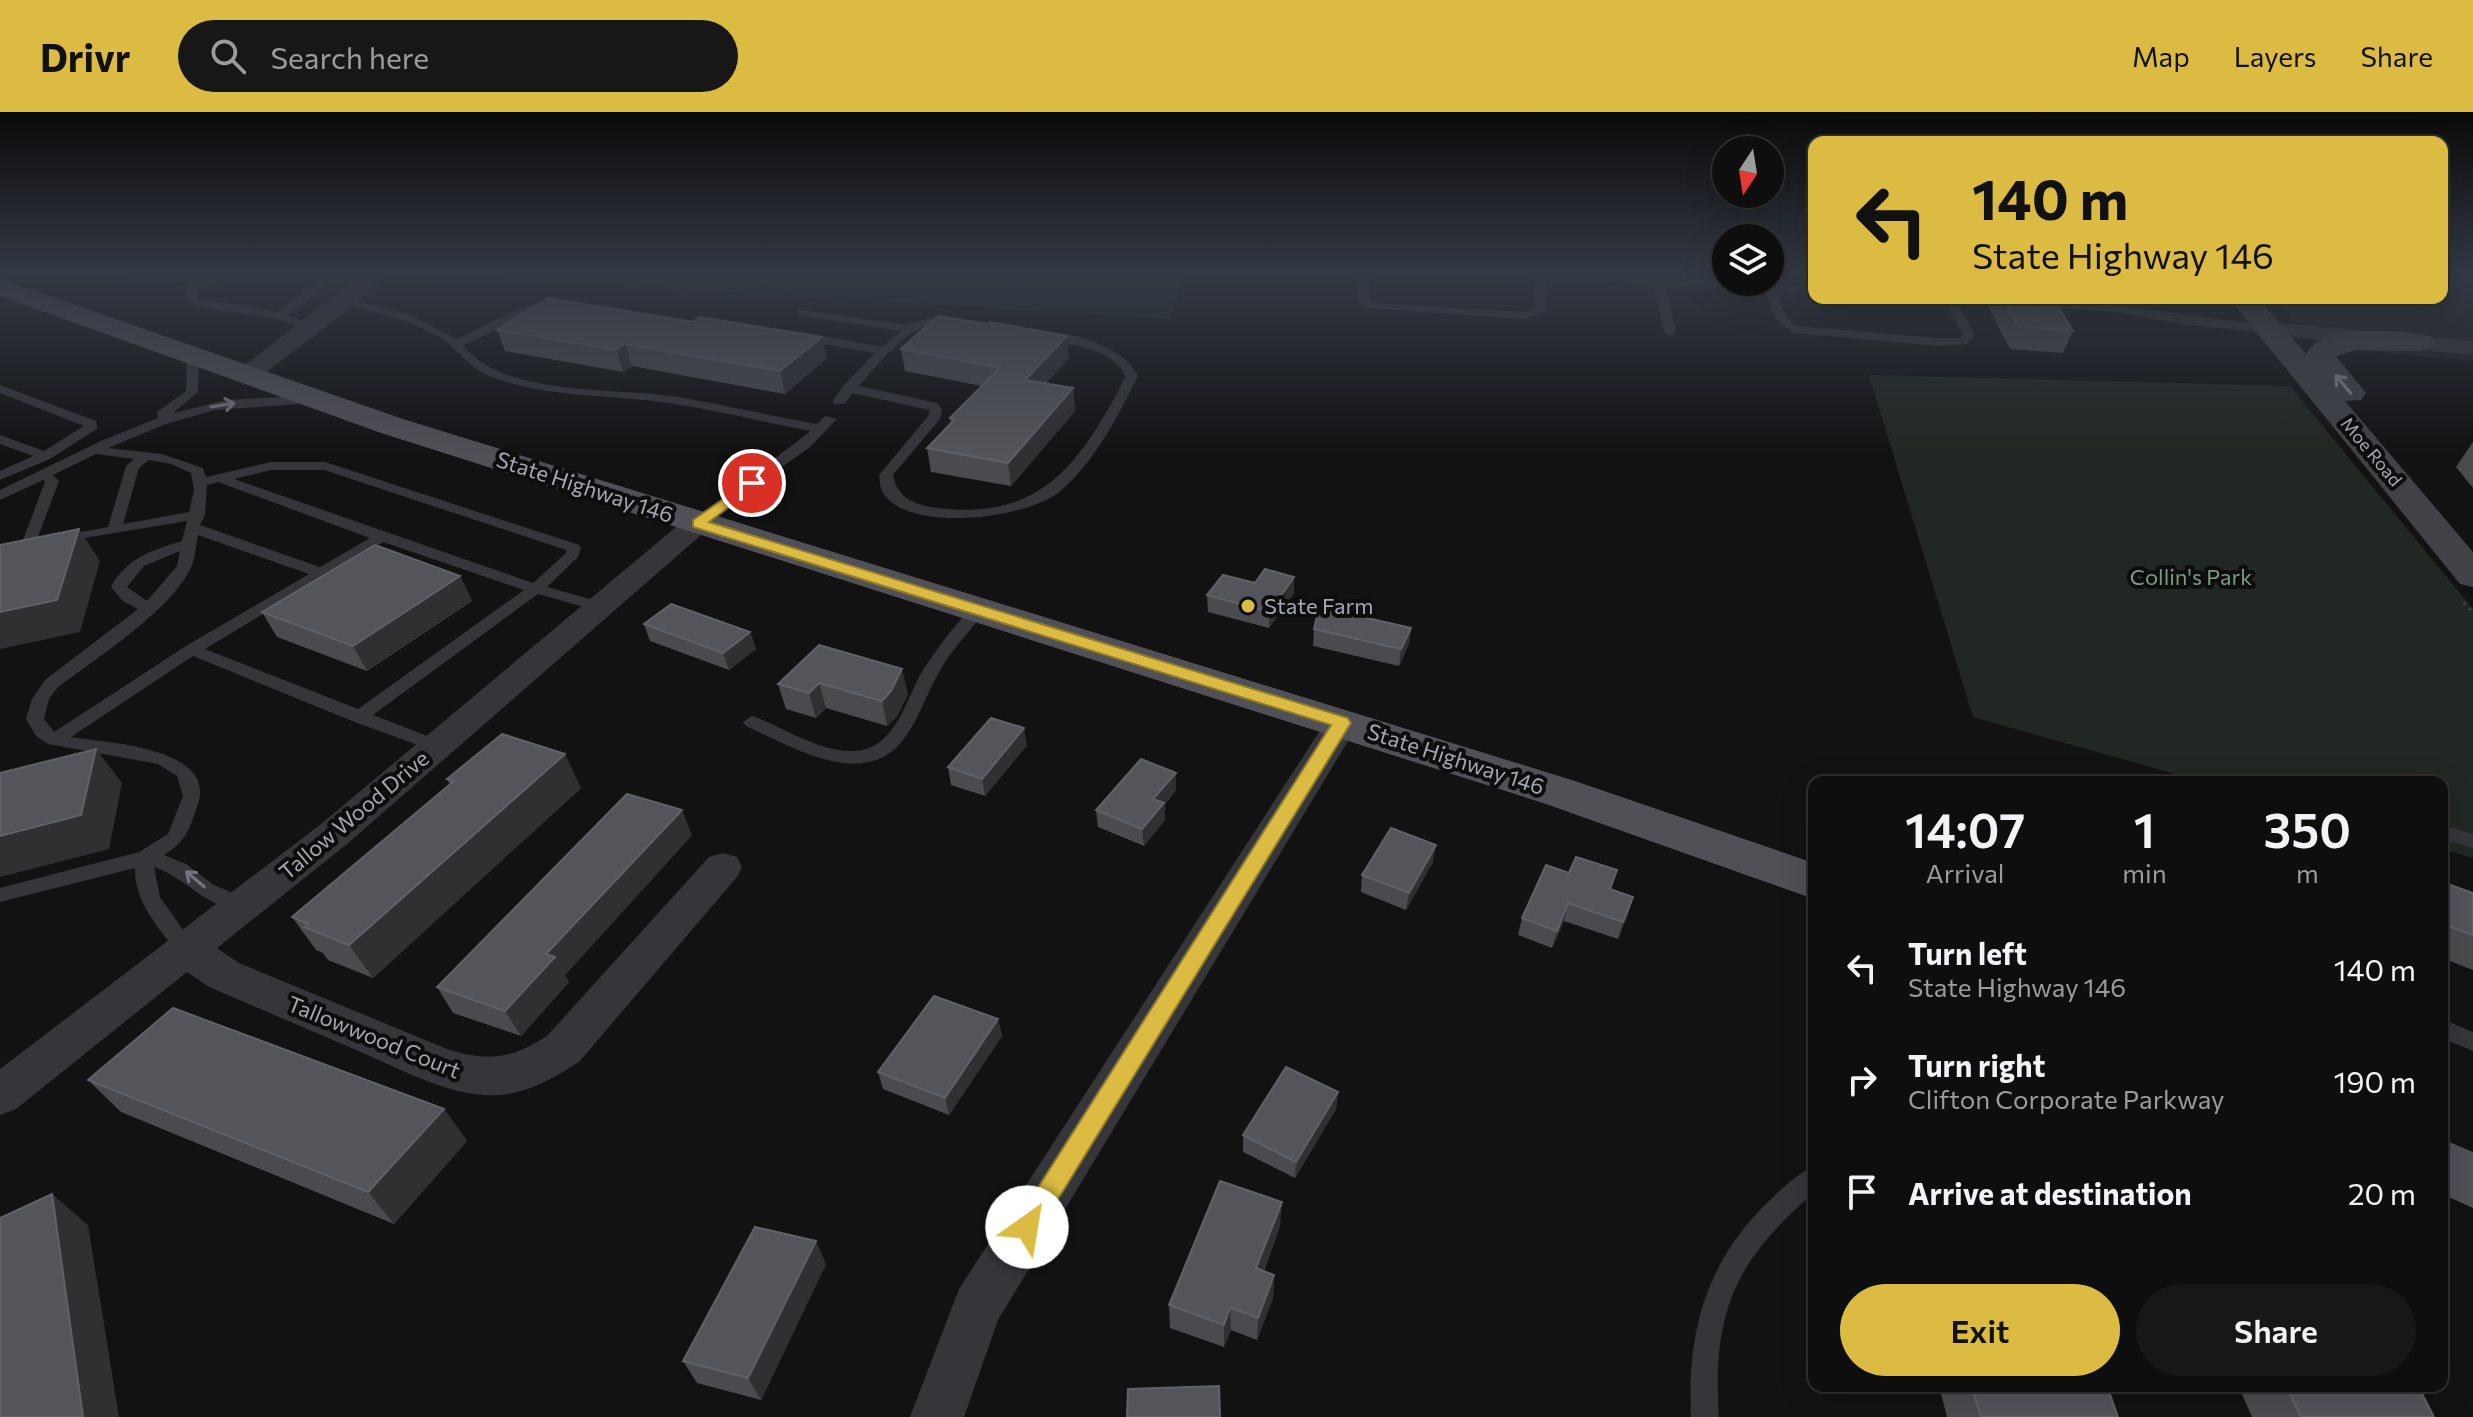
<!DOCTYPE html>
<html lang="en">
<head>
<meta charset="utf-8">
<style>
	:root { --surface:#0e0e0e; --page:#171717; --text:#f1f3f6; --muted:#9b9c9e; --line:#2e2e2e; --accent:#dbbb42 }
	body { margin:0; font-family:Commissioner,sans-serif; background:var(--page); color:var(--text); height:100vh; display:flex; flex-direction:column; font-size:30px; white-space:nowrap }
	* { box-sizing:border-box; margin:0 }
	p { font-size:26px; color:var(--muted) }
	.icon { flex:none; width:44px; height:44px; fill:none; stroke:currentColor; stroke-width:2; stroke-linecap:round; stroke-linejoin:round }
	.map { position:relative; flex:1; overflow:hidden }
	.drawer { position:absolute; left:1808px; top:664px; width:640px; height:616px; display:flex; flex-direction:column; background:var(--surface); border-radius:16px; box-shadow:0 8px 32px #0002,0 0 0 2px var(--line) }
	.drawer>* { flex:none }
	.banner { position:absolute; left:1808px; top:24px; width:640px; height:168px; border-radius:16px; box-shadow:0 8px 32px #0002,0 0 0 2px var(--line); background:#dbbb42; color:#111; overflow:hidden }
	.needle { width:52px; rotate:192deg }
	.controls { position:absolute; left:1712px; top:24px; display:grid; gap:16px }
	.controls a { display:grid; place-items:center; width:72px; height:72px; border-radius:50%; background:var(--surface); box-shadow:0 8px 32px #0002,0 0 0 2px var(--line); font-size:40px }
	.pin { position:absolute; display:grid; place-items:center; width:68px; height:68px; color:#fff; margin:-34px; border:4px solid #fff; border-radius:50%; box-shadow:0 2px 8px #0007 }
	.me { position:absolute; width:88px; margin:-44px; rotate:32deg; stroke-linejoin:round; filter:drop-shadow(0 0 6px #0008) }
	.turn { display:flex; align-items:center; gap:28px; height:168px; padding:0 32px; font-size:36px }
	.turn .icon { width:104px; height:104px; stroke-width:2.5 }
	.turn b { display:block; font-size:56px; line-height:68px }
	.eta { display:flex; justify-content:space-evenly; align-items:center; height:136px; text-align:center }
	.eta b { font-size:48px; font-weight:600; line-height:56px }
	.primary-button { display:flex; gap:16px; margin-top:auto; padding:16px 32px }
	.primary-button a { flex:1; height:92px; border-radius:48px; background:var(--accent); color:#111; font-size:32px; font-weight:600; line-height:92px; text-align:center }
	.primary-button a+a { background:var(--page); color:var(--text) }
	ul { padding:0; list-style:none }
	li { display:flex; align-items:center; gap:24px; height:112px; padding:0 32px }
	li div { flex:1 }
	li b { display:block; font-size:30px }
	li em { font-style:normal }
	header { display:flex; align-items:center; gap:48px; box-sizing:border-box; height:112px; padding:0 40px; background:var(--accent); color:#111 }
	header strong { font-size:38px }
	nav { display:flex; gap:44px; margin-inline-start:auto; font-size:28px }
	.search { width:560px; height:72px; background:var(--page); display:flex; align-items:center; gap:20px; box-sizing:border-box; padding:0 28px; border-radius:44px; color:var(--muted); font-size:30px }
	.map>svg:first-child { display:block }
</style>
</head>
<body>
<header>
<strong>Drivr</strong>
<div class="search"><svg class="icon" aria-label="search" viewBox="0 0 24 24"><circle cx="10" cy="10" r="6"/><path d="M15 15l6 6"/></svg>Search here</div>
<nav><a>Map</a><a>Layers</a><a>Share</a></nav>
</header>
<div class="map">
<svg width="2473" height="1305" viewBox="0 0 2473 1305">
	<rect width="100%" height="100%" fill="#121213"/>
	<path fill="#1e1e20" d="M2442,161H2473V249L2318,235L2273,186H2442Z"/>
	<path fill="#212722" d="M417,161H1186L1170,207Z
		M1869,263L2290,274L2473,497V746L2442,737V670H2203L1973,605Z"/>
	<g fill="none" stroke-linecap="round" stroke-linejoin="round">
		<path stroke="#3b3c40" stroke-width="4" stroke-dasharray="3 5" stroke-linecap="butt" d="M2464,490L2473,501"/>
		<path fill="#35353a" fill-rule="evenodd" d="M120,161L203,166L237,161H282L367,167L373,170L367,173L330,171L288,203L313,213L315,215L309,219L278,207L199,195L186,188L185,177L192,171L124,165ZM248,166L318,170L278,200L198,186L197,178L208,172Z
			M1360,161H1370L1368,186L1373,191L1525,200L1534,197V166L1509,164L1504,161L1658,165L1814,175V181L1776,179L1787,206L1796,214L1938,226H1960L1963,222L1942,186C2000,186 2058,187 2116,194C2167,199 2218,208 2269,213L2275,217L2269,221L2189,213L2116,200L1956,189L1975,223L1967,232L1938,234L1793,221L1776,207L1765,179L1665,173L1676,220L1670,224L1664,220L1653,172L1546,166V199L1526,207L1366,196L1356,187Z
			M345,186L407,202L457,227C482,216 526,189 552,191V195L539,199L463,233C504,286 617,275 678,285C725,293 771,304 817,312L825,304L837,307L810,335L698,415L693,414V408L811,319C759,309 707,296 654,289C602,283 548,284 497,267C469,258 462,240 439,225C409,207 375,200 341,191V187Z
			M802,198L908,213L929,206L955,208L961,212C951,218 942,212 930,214C905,217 875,256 859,274L937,291L942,297L940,307L893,363C898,387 915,393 938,396C1044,409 1082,348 1126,264C1110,234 1069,233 1040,227V221C1072,218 1123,234 1138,264C1118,304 1093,353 1058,381C1025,406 909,422 883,381C880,376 880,369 879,363L929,303V298L853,281L844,292H834L833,289L844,273L875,241L799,228L793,224L799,220L882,235L901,219L798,203V199Z
			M193,240L199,244L198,280L173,301L227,288L314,283L320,287L314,291L215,298L166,312L108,336L162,342L203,356L206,365L271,350H325L579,433L581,436L578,445L547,475L608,492L610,495L602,500L538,482L373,603L443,630L446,634L443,638L437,640L352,609L193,544L71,625C107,631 220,635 197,695C188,720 187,728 164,743L186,752L214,773L250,788L253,793L250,798C221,808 182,763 154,755L160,785L197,838L194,844L187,846L180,844C160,817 134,791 135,756L0,790V776L139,740L168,722L183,684L177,664L158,652L48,632L36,624L26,607L32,587L45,568L138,497L123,489L111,475C126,446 153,438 182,429L187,409L54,431V425L108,415L126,354L134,347L96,342L53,363L59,369L35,433L28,437L21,433L45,370L43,368L0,388V378L101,329L158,306L157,300L186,279L187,244ZM149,348L171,352L191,361L194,378L189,400L123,412L139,356ZM271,358H324L566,438V441L533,471L234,367ZM218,370L370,426L320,455L200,413L205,403L207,373ZM198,423L309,462L186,534L54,620L44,607L49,587L57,576C95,547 174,497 192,453C196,443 196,432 198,423ZM383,430L524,478L358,597L205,537ZM180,439L177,454L147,489L127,475L144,454Z
			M0,273L96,309L98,316L50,347L0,368V359L33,344L0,332V323L44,339L84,314L0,281Z
			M978,493L986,498C970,519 951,538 938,562C925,585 917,612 900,632C859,677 789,633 746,614L743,610L752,604L758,606C787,618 818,638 850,639C895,641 905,588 923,558C938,535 954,514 972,495Z
			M2442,713L2473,722V736L2442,727Z
			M2442,907L2473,920V939L2442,926Z
			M1814,1055V1081C1735,1148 1712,1201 1719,1305H1691C1687,1219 1706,1149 1770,1088C1783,1076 1797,1061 1814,1055Z"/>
		<path fill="#35353a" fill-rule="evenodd" d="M364,161H388L353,194L256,268H238L235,263L238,258Z
			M2269,210L2473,229V243L2261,222L2257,217L2261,212Z
			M698,402L708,405L713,411L708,417L347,732L217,836L239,851L447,937C488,950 511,947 547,924L709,745L723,741L737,745L742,755L737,765L579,950C555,965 529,981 500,983C452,987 399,956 356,938C307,917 258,896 209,875L187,860L16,997L0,1003V957L321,712L688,405Z
			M1342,600L1354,603L1359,611L998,1208L964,1305H910L959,1177L1330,603Z"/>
		<path fill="#414247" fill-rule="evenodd" d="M2229,186H2258L2306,242C2319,213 2403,217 2430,224L2435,230L2430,236L2420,239L2355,238L2336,244L2366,281L2361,288L2345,289L2473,440V475L2460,472Z"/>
		<path fill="#505056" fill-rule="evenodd" d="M0,167L403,307L1575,669L1814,751V787L1543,691L381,321L0,184Z
			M2442,1027L2473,1040V1096L2442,1082Z"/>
	</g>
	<path fill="#4b4b4f" d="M1992,186H2053L2073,219L2063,241L2010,237L1989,196Z
		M497,218L827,246L785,282L632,254L623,260L505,239Z
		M1067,224L1069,246L1045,272L1073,276L1075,299L1011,374L931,360L927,336L951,312L950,306L982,274L905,259L901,237Z
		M2473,330V376L2456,355Z
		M460,464L472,489L367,559L277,525L262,500Z
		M1294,465V481L1269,516L1208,500L1207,483Z
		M644,512L750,520L756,537L729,558L650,529Z
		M1411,516L1409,532L1399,554L1313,534L1314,517Z
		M819,533L908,582L897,604L887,614L826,596L816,606L786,597L778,572Z
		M1027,633L985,684L951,673L948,655Z
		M1176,661V678L1165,692V708L1144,734L1098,715L1096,698Z
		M447,667L581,676L373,866L328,848L323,841L316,838L292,805L450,673Z
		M692,723L565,863L569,870L521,924L453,901L437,875Z
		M1433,750L1406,798L1361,780L1362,763Z
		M2442,770L2473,781V858L2442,846Z
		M1611,778L1628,802L1618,827L1564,809L1552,836L1518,823L1522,806Z
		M998,907L1002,924L949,1003L883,977L878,960Z
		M88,968L444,997L467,1029L394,1112L121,1000Z
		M1338,980L1336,997L1295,1066L1243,1040V1023Z
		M1280,1114L1264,1159L1274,1163L1273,1186L1257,1228L1231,1218L1224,1235L1170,1216L1169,1193Z
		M826,1152L761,1288L697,1271L683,1249Z
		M1939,1274H2107L2118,1305H1947Z
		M2249,1274H2286L2434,1305H2252L2241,1280Z"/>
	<path fill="#303033" d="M1067,224L1069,246L1028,291L1025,268Z
		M822,225L827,246L785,282L780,259Z
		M625,232L632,254L623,260L616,238Z
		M1073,276L1075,299L1011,374L1008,351Z
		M79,417L100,449L80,520L0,537V500Z
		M460,464L472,489L367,559L353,534Z
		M1294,465V481L1269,516V500Z
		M1411,516L1409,532L1399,554L1401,537Z
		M750,520L756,537L729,558L723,541Z
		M902,557L908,582L897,604L887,614L882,589Z
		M819,571L826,596L816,606L809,581Z
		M1024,616L1027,633L985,684L982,667Z
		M96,637L122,671L109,737L0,765V724Z
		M565,642L581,676L373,866L349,833Z
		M1176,661V678L1165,692V708L1144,734L1142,717L1153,687Z
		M682,698L692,723L565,863L569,870L521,924L505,899L546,842Z
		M1436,733L1433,750L1406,798L1409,781Z
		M1633,785L1628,802L1618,827L1623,810Z
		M1568,791L1564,809L1552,836L1557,819Z
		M998,907L1002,924L949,1003L945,986Z
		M1338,980L1336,997L1295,1066L1296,1050Z
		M444,997L467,1029L394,1112L368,1080Z
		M52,1082L88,1113L119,1305H83Z
		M1282,1090L1280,1114L1256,1179V1156Z
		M816,1129L826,1152L761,1288L748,1266Z
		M1274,1163L1273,1186L1257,1228L1258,1206Z
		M1230,1195L1231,1218L1224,1235V1213Z"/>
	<path fill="#54555a" stroke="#616268" stroke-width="2" d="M548,186L693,210L700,205L822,225L780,259L625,232L616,238L497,218Z
		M2003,186H2053L2073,219L2019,215Z
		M938,204L988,212L990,210L1067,224L1025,268L1073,276L1008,351L927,336L955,307L950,306L1000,256L901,237Z
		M79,417L57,488L0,500V433Z
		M375,433L460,464L353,534L262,500Z
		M1265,457L1294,465L1269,500L1207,483L1223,463L1255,471Z
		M671,492L750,520L723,541L644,512Z
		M1319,495L1411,516L1401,537L1314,517Z
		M819,533L902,557L891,579L882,589L819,571L809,581L778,572Z
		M991,606L1024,616L982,667L948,655Z
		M502,622L565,642L349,833L304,815L308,812L292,805L454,669L447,667Z
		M96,637L81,703L0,724V661Z
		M1141,647L1176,661L1153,687L1164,691L1142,717L1096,698Z
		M627,682L682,698L546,842L555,845L505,899L437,875Z
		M1391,716L1436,733L1409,781L1362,763Z
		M1576,745L1617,758L1610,777L1633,785L1623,810L1568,791L1557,819L1522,806L1546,753L1569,761Z
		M2442,770L2473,781V823L2442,812Z
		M934,884L998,907L945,986L878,960Z
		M173,896L444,997L368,1080L88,968Z
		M1286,955L1338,980L1296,1050L1243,1023Z
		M1220,1069L1282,1090L1256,1156L1274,1163L1258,1206L1230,1195L1224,1213L1169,1193Z
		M52,1082L83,1305H0V1106Z
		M755,1115L816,1129L748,1266L683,1249Z
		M1219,1274L1220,1305H1127L1128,1277Z
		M1971,1274H2107L2118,1305H1981Z
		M2286,1274H2418L2434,1305H2301Z"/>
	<defs><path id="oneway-shaft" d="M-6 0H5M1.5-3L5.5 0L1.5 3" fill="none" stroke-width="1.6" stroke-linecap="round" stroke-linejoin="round" transform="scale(2)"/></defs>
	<use stroke="#82848d" href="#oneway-shaft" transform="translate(2343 272) rotate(-130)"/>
	<g stroke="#73747c">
		<use href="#oneway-shaft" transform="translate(223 293) rotate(-9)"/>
		<use href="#oneway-shaft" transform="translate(195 767) rotate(-140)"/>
	</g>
	<linearGradient id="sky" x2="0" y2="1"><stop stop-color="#0a0a0a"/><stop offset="0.47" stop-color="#333944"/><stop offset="1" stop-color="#333944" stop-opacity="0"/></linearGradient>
	<rect width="2473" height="343" fill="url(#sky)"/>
	<path fill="#dbbb42" stroke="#8e7a2b" stroke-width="2" d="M752,367L757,368V374L709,410L1348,606L1351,611L1036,1123L1027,1126L1018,1123L1014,1115L1018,1107L1331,613L693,415V408Z"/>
	<circle fill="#dbbb42" stroke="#0d0d0e" stroke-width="3" cx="1248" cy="494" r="8"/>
	<g text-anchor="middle" stroke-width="8" stroke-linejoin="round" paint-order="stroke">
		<g font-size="18" fill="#a5a7b2" stroke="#0d0d0e">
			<text transform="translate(2371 340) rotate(50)" y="6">Moe Road</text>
		</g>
		<g font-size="22" fill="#a5a7b2" stroke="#0d0d0e">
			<text transform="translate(585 375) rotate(18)" y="8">State Highway 146</text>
			<text transform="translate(1456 647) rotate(18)" y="8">State Highway 146</text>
			<text transform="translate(354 703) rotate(-40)" y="8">Tallow Wood Drive</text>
			<text transform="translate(374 925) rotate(22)" y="8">Tallowwood Court</text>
		</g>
		<g font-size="22" fill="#7e9b83" stroke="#0d0d0e">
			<text x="2191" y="473">Collin's Park</text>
		</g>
		<g font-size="22" fill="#a5a7b2" stroke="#0d0d0e" text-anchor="start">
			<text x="1264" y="502">State Farm</text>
		</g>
	</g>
</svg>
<div class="controls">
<a><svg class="needle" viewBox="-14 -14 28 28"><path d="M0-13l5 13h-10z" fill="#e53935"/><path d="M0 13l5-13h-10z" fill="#9b9c9e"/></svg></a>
<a><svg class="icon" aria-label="layers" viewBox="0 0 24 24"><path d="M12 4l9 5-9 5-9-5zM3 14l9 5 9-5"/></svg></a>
</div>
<div class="pin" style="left:752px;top:371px;background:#d93025"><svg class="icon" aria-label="arrive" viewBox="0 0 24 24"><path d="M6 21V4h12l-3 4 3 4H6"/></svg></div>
<svg class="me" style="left:1027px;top:1115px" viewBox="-20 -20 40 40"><circle r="19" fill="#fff"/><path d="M0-13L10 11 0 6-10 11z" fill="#dbbb42"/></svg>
<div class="banner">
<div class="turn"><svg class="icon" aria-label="left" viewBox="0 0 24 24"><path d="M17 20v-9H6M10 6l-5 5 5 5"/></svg><div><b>140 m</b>State Highway 146</div></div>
</div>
<section class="drawer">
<div class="eta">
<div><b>14:07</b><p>Arrival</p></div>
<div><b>1</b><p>min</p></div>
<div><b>350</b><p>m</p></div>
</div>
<ul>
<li><svg class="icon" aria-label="left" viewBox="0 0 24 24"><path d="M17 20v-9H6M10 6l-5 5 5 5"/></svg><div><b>Turn left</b><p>State Highway 146</p></div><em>140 m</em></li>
<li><svg class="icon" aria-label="right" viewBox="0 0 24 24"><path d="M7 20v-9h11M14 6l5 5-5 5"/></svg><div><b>Turn right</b><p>Clifton Corporate Parkway</p></div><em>190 m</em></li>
<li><svg class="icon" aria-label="arrive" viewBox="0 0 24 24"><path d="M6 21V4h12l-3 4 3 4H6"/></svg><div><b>Arrive at destination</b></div><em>20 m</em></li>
</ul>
<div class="primary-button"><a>Exit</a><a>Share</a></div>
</section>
</div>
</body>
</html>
